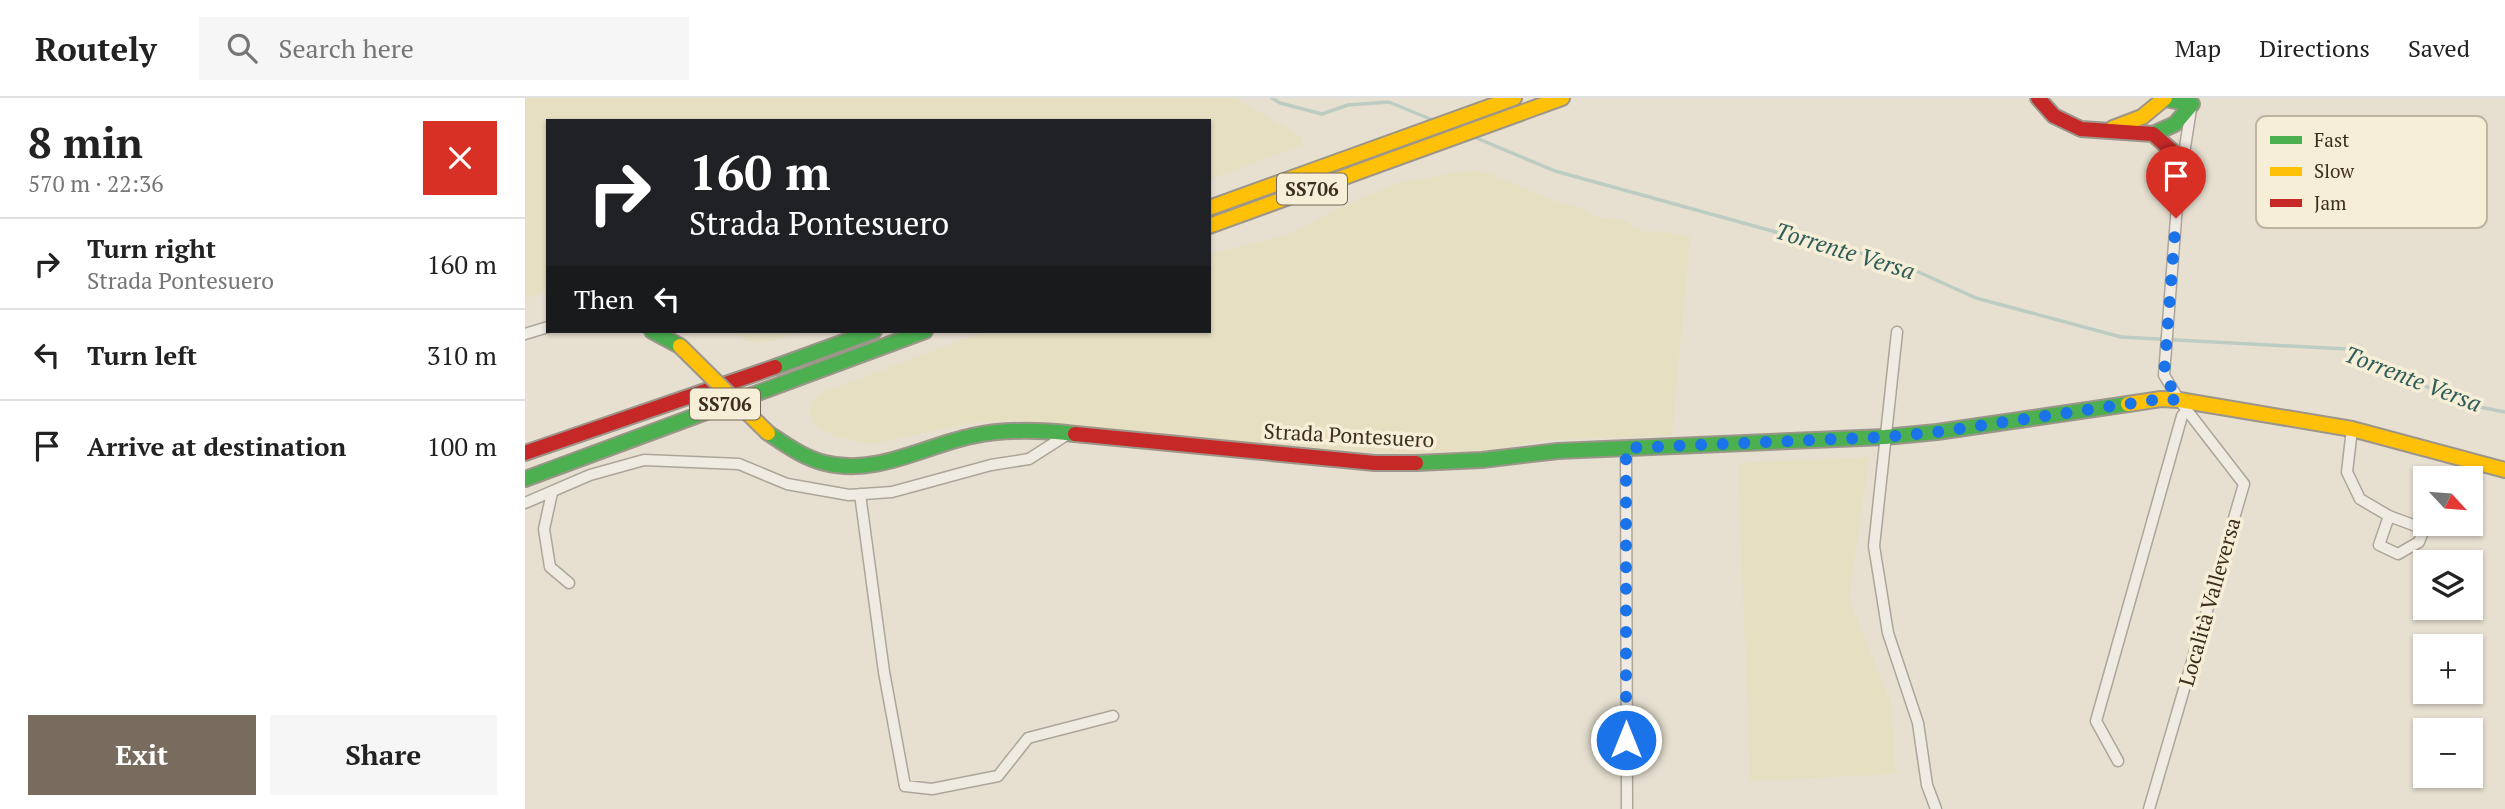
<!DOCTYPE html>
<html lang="en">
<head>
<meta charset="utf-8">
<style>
	:root { --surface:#fff; --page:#f6f6f6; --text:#222; --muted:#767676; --line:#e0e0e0; --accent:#786c5e }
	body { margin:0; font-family:"PT Serif",serif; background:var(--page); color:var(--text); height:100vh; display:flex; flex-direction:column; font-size:26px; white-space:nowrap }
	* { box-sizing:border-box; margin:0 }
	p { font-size:23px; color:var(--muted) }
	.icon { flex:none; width:38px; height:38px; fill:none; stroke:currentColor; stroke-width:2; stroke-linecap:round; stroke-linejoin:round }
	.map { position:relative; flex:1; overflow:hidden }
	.panel { display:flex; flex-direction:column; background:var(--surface); width:525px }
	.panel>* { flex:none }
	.top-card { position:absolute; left:21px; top:21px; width:665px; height:214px; border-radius:0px; box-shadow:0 2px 5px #0004; background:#202124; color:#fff; overflow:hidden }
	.needle { width:46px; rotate:116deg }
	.controls { position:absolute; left:1888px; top:368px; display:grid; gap:14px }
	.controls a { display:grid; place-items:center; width:70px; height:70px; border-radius:0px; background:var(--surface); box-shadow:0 2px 5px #0004; font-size:35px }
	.pin { position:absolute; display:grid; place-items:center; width:60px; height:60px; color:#fff; margin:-72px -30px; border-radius:50% 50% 50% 0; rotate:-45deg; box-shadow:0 0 7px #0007 }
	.pin .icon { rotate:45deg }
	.me { position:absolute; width:77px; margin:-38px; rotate:0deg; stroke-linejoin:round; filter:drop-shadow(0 0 5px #0008) }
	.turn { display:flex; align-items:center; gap:24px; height:147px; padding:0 28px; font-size:32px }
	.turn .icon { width:91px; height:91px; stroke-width:2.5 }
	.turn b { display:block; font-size:49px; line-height:60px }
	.then { display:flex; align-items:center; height:66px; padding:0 28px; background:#0003; gap:14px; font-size:26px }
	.round { display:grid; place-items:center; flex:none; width:74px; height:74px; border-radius:0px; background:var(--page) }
	.head { display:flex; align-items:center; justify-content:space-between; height:119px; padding:0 28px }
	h1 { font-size:42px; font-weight:600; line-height:52px }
	.cta { display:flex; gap:14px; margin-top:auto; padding:14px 28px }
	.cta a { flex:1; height:80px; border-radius:0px; background:var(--accent); color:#fff; font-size:28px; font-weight:600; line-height:80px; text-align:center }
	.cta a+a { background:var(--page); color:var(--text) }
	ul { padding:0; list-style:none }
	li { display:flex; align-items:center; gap:21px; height:91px; padding:0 28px; border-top:2px solid var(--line) }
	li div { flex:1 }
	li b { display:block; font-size:26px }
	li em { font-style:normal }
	header { display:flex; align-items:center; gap:42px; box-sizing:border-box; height:98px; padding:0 35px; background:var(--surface); border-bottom:2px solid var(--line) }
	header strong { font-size:33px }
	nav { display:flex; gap:38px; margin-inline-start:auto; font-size:24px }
	.search { width:490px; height:63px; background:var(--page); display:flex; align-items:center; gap:18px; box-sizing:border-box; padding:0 24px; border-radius:0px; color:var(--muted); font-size:26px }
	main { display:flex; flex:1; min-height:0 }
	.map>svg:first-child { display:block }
</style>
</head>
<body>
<header>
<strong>Routely</strong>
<div class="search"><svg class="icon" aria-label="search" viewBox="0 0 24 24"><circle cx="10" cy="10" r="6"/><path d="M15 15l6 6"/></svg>Search here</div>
<nav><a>Map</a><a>Directions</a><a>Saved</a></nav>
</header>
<main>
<section class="panel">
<div class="head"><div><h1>8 min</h1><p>570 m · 22:36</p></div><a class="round" style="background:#d93025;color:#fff"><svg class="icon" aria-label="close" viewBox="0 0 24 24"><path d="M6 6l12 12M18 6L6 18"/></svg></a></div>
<ul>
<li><svg class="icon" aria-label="right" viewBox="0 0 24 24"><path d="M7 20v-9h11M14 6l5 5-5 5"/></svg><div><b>Turn right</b><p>Strada Pontesuero</p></div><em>160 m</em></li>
<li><svg class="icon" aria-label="left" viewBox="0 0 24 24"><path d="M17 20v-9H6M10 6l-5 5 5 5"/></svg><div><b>Turn left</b></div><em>310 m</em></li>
<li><svg class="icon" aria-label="arrive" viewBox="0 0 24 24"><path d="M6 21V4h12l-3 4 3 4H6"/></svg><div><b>Arrive at destination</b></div><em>100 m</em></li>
</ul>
<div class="cta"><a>Exit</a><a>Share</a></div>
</section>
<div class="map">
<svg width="1980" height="711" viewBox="0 0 1980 711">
	<rect width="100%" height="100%" fill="#e7e0d1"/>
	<path fill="#e6dfc2" d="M0,0H710L777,39V47L684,82V23H23V192L0,201Z
		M947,72L968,77L1031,104L1053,109L1073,120L1099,121L1108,129L1120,134L1131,133L1165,138L1147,338L1022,342L947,355L881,357L827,354L492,323L446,325L345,346L308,338L290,327L284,316L287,305L294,296L460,233H684V156L763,137L812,111L875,84Z
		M208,233H276L247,243L232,245L220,242Z
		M1344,359L1324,501L1367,608L1370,676L1225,683L1213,365Z"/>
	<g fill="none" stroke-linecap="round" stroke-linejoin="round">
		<path stroke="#bcccc2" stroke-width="3.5" d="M747,0L755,5L797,16L823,7L864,4L910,23
			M949,39L1030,73L1269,139L1369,163L1451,200L1596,239L1821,251L1939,306L1980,314"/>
		<g stroke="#ada599" stroke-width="13">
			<path id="street" d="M1372,234L1349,448L1363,535L1393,625L1402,687L1411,711
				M0,236L23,229
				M1827,331L1822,374L1835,401L1864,418L1854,447L1873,456L1894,444L1899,431L1864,418
				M1101,350L1102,711
				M27,395L19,431L25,469L44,485
				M335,396L359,574L380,688L407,691L473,678L503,640L588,618
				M0,405L65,377L119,362L214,366L262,386L324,397L367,394L466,367L504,361L543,336
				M1593,663L1571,623L1657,318L1662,312
				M1624,711L1719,386L1654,302L1639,277L1653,94L1666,11"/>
		</g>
		<g stroke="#9c958a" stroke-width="18">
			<path id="fast" d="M1628,36L1650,26L1667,6L1640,1
				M127,233L155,248
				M250,269L349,233
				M243,335C261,347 279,360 300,365C351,378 399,348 447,338C479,331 517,332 550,336
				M891,365L957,362L1033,353L1360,339L1412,334L1603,306
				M0,381L400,233"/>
		</g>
		<g stroke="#9c958a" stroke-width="18">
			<path id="slow" d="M1588,30L1617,19L1640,0
				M684,110L989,0
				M684,128L1037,0
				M1603,306L1636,301L1654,302L1827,331L1980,372"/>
		</g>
		<g stroke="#9c958a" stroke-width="18">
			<path id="jam" d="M1513,0L1529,18L1556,31L1628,36L1646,52L1655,81
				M550,336L850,365H891
				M0,355L250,269"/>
		</g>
		<use href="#street" stroke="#efebe3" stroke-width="10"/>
		<use href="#fast" stroke="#4caf50" stroke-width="14"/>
		<use href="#slow" stroke="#ffc107" stroke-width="14"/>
		<use href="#jam" stroke="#c62828" stroke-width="14"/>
		<g stroke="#9c958a" stroke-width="18" stroke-linecap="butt">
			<path id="slow-bridge" d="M155,248L243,335"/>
		</g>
		<use href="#slow-bridge" stroke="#ffc107" stroke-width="14"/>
	</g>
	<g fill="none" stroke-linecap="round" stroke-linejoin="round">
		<path stroke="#1a73e8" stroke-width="12" stroke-dasharray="0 21.6" d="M1101,642V350L1360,339L1412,334L1636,301L1654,302L1639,277L1651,120"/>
	</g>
	<g text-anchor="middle" stroke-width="7" stroke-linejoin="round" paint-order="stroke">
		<g fill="#f7eed8" stroke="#756857" stroke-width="2">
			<rect x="752" y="75.5" width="70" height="31" rx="5"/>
			<rect x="165" y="290.5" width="70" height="31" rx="5"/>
		</g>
		<g font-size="19" font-weight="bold" fill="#3d2e20">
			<text x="787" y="98">SS706</text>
			<text x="200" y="313">SS706</text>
		</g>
		<g font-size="21" fill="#3d2e20" stroke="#f7eed8">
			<text transform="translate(824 338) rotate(3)" y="7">Strada Pontesuero</text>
			<text transform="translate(1685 504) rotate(-74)" y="7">Località Valleversa</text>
		</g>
		<g font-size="23" font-style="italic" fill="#2f5d5a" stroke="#f7eed8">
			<text transform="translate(1320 153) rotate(17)" y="8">Torrente Versa</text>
			<text transform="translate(1888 281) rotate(21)" y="8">Torrente Versa</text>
		</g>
	</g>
	<rect x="1731" y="18" width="231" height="112" rx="10" fill="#f7eed8" stroke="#bfb4a1" stroke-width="2"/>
	<rect x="1745" y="38" width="32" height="8" fill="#4caf50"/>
	<rect x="1745" y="69" width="32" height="9" fill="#ffc107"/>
	<rect x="1745" y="101" width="32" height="8" fill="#c62828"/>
	<g font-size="19" fill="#3d2e20">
		<text x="1789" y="49">Fast</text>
		<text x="1789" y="80">Slow</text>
		<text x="1789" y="112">Jam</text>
	</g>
</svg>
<div class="controls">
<a><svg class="needle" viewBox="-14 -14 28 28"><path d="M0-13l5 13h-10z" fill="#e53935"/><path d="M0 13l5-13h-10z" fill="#767676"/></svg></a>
<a><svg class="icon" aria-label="layers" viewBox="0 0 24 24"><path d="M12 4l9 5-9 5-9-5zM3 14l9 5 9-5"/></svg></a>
<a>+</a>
<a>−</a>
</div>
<div class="pin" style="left:1651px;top:120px;background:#d93025"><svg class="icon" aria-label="arrive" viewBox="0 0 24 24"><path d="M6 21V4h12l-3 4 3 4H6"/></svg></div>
<svg class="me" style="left:1101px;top:642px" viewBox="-20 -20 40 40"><circle r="17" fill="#1a73e8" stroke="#fff" stroke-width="3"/><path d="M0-11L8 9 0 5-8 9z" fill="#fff"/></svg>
<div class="top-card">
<div class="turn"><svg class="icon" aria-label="right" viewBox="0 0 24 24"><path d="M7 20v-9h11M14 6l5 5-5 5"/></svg><div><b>160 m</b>Strada Pontesuero</div></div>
<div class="then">Then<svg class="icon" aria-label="left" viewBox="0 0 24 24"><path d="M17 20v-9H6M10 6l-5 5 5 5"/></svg></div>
</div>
</div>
</main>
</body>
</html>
